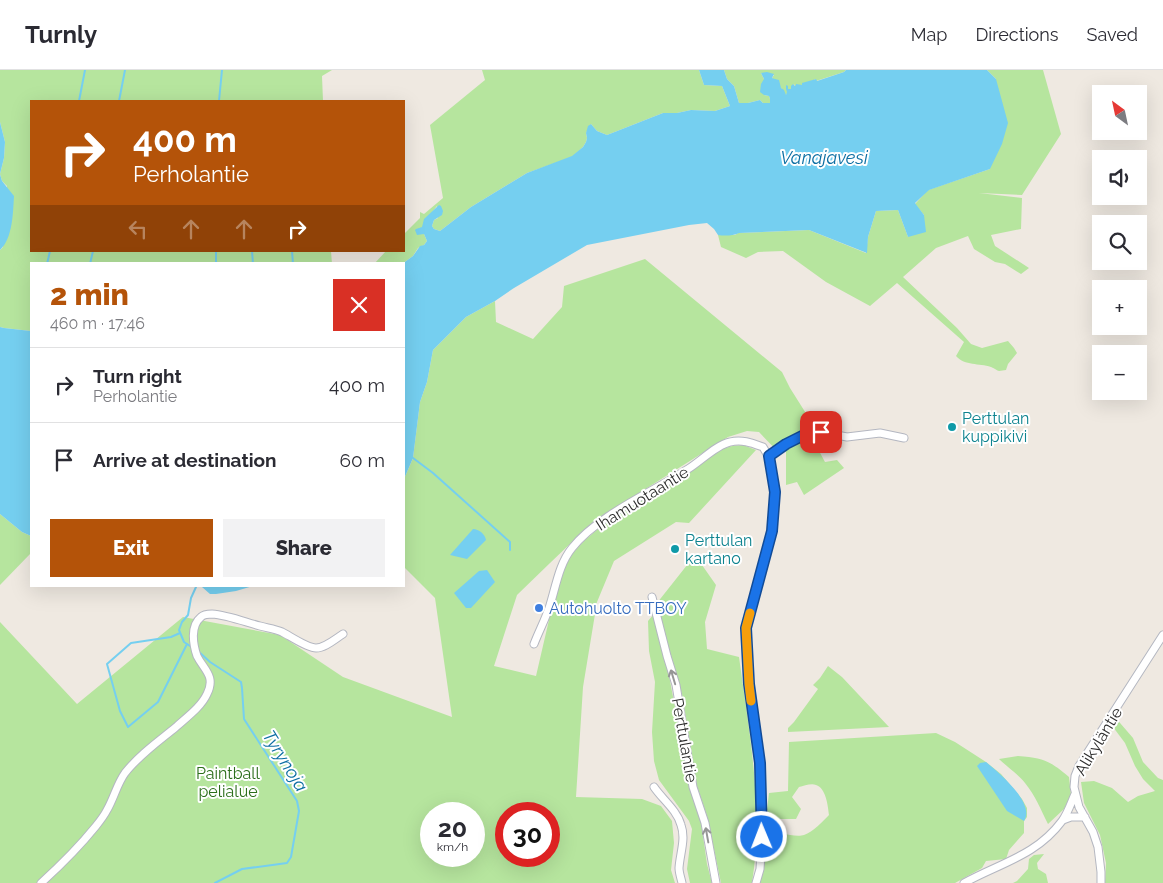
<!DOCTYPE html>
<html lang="en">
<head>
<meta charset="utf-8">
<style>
	:root { --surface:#fff; --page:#f2f2f3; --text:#2b2b33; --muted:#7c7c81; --line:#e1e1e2; --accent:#b45309 }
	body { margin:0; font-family:Raleway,sans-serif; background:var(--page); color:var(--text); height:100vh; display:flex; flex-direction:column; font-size:19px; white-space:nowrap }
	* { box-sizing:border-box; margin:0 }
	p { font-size:16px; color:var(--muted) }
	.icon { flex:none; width:28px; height:28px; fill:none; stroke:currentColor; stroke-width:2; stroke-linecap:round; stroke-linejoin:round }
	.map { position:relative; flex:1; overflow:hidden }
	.panel { position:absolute; left:30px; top:192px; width:375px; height:325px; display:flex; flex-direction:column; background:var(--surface); border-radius:0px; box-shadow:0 5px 20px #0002 }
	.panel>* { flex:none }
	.top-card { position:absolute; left:30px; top:30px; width:375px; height:152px; border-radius:0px; box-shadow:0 5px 20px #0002; background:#b45309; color:#fff; overflow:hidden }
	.needle { width:32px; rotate:327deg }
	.buttons { position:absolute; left:1092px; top:15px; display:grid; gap:10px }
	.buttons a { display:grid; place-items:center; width:55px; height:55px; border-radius:0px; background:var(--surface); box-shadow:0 5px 20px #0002; font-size:25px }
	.speed { position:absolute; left:420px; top:732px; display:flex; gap:10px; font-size:25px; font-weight:700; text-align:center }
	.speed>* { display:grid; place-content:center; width:65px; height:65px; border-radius:50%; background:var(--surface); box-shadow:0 5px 20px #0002; line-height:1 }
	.speed small { font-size:12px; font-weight:400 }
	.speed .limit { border:8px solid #d22; background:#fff; color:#111 }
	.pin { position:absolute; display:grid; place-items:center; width:42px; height:42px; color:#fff; margin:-21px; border-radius:10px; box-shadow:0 2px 8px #0006 }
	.me { position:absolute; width:55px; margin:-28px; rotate:359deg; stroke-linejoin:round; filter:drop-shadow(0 0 4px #0008) }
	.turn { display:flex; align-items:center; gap:18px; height:105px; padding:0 20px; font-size:22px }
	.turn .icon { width:65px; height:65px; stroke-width:2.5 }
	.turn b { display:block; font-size:35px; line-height:42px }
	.lanes { display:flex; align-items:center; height:48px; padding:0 20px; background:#0003; justify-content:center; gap:25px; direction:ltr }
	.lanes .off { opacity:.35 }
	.round { display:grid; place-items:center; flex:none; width:52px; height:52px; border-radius:0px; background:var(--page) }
	.head { display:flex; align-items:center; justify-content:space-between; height:85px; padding:0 20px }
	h1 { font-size:30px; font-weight:800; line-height:38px; color:var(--accent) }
	.cta { display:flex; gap:10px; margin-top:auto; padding:10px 20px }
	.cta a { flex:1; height:58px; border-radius:0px; background:var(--accent); color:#fff; font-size:20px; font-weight:800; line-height:58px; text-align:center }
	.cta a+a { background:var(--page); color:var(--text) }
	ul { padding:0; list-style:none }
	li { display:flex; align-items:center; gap:15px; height:75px; padding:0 20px; border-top:1px solid var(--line) }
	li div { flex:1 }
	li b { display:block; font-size:19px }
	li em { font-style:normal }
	header { display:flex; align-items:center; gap:30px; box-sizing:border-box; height:70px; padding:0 25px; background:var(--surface); border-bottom:1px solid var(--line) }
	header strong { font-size:24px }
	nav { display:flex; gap:28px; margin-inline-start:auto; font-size:18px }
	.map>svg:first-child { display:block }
</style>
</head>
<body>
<header>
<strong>Turnly</strong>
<nav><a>Map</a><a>Directions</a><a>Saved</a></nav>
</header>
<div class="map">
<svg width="1163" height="813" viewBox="0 0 1163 813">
	<rect width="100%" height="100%" fill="#efe9e1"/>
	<path fill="#b6e59e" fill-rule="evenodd" d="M0,0H332L322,6L323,31H31V181H331L332,194H31V261L4,258L0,257V180L3,177L7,116L2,111L0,104L4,88L5,72L0,52Z
		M482,0H699L704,15L722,16L730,36L715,41L691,40L677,43H663L607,65L597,61L591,54L586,63L587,68L586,72L583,77L572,87L527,103L471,137L440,161L434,159L432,156L434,150L438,148L437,136L433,141L422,163L424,164L427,171L424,175L418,178L413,186L402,194H374L386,181H404V164L420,148V142L424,144L443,128L430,55L485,10Z
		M724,0H846L844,2L816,11V9L802,15L795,16L794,14L791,19L788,20L786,26L781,18L772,8L774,5L761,3L764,9V25L769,26L770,29V33H763L760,30L748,33H739L734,16L727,9Z
		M987,0H1043L1061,64L1022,125L979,123L1022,128L1021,159L991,165L995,176L1029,198L1021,204L1005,194L995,192L974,179L968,166L936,178L903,207L957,258L971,274L982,278L1008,271L1014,278L1017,283L1008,294L1006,300L999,301C998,301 992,297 991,297C979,293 965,296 956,286L964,272L897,213L870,236L826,212L783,181L758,182L746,188L721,177L718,165H735L738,163L809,160L866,183L868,167L876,141L898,140L908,167L924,145L915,134L928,120L990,99L996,9Z
		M645,189L782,302L790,318L807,345L811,366L825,392L837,390L844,398L804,425L797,412L786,415V380L780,384L759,362L747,361L728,367L593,452L550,493L517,525L494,596L536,606L558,511L569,487L585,470L612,447L696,398L719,380L732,376L743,375L756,380L689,453L676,452L614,491L597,532L583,617L576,727L642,729L661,736L672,751L674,773L671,800L675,813H0V552L77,634L183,547L280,565L343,607L452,647L435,528L404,497V409L413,388L420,332L427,312L433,280L466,247L495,231L496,252L533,269L562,237L564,216ZM431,744H474V786H431ZM506,744H549V786H506Z
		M0,444L22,462L31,466V483L0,515Z
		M695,485L716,515L705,552L707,579L739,587C749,661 764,738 752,813H721L707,746L697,716L682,624L671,590L657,533Z
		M653,545L667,595L690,716L701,752L707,794L712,813H690L687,799L692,759L689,751L659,710L654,691L652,662L655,612L649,581L648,551Z
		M828,596L842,607L889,657L788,662V658L794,652L818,619L813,615L820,608Z
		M1114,646L1133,668L1143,692L1158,708L1163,710V813H1105L1106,793L1100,765L1084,733L1081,712L1094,711L1112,718L1128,732L1138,726L1155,721L1143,709L1135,696L1125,673L1110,653Z
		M936,663L955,672L986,692L1001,704L1022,729L1027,738V747L1024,751V763L1009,780L1006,789L986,791L982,798L955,813H760L768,759C775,762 796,768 804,765C813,762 823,751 829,745C828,736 826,718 816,715C811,713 804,716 799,717L792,727L801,739L796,749H772L767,740L769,723L788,721L789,672Z
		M1018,686C1044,688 1050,691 1069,707L1071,725L1064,739L1048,754C1041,740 1035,725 1025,713C1018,704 1007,697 999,689Z
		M1044,784L1037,793L1038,799L1046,804L1048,813H1013L1017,811L1028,799L1029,789L1034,785Z"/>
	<path fill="#75cff0" d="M699,0H724L727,9L734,16L739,33H748L760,30L763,33H770V29L769,26L764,25L760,22L761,14L764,9L761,3L767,2L774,4L772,8L775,9L779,10L781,18L784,20L786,25L787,22L786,19V15L788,16V19H791V16L793,14L795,16L796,15V14L802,15V13L816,9L817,11L844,2L846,0H987L996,9L1008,53L1002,74L990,99L929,120L915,133L924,145L926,162L908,167L898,140L876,141L868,167L867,183L809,160L739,163C733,166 724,166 718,165L714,159L707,153L689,155L587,175L514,218L495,231L466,247L433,280L427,312L420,332L413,388L404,409V194H402L413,186L420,176L424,175L427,171L424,164L417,165L415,160L416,159L422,157L424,149L439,135L441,136L443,141L442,145L434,150L432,156L434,159L440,161L471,137L527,103L572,86L583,77L586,72L587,68L586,63L588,56L591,54L597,61L607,65L663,43H677L691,40L715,41L730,36L722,16L704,15Z
		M0,52L5,72L4,88L0,104L2,111L14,126C13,142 13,168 0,180Z
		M0,257L4,258L31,261V466L22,462L0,444Z
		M473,459C479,459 485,464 486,470L467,489L450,485Z
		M487,500L495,512L471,538H466L454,523L479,501Z
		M192,516H253L236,521L216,524H210L202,517Z
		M986,692C998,702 1036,733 1024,751L1007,741L977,696L980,693Z"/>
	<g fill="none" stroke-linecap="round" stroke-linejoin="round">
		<path stroke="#75cff0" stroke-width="2" d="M79,31L85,0
			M119,31L125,0
			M219,31L222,0
			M216,181V194
			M252,181L253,194
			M292,181L293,194
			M47,194L50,181
			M90,194L93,181
			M413,388L433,403L510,472V480
			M180,563L171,567L131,573L107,594L120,641L128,657L158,632L187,574
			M193,578L184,572L179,560L182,552L188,545L191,528L196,517
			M198,581L210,592L241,612L242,618L244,649L297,731L299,741L291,787L287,793L242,799L215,813"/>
		<g stroke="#b4b7c1" stroke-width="9">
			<path id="street" d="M769,385L786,374L810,362H821L847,367L880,363L904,368
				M652,527L667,586L676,615L693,717L705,753L716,813
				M534,574C539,561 546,548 550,535C556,516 559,494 572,478C598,445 653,422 688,399C701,391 716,375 730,372C742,369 752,373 763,377L770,389L775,421L772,461L746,558L749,614L760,693L762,767L760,799L756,813
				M654,717C662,729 677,740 681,755C686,769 680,783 679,798C679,803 681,808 682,813
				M1063,750L1071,747H1085
				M41,813C61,795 79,777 96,756C100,751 104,746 107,740C114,728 117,714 125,703C139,685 159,671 176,657C187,647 201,637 207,624C216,606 204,600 197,586C193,574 190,556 201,547C204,544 208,544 212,544C227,545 245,552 260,556C267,558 275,559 282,562C290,566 307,578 316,578C325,578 335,569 343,564
				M964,813C1000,793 1036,786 1062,751C1068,743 1071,733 1075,724
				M1101,813V802L1098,777L1093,762L1079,737L1074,717L1075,706L1079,696L1163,565"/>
		</g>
		<use href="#street" stroke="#fff" stroke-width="7"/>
	</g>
	<defs><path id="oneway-shaft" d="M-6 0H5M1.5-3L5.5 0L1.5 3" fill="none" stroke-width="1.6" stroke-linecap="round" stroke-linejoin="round" transform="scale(1.25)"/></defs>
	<g stroke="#969696">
		<use href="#oneway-shaft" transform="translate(673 607) rotate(-107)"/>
		<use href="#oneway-shaft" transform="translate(707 765) rotate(-100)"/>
	</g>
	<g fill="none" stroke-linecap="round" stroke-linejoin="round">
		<g stroke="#114b97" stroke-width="12">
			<path id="route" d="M762,767L760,693L749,614L746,558L772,461L775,422L769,386L786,374L810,362H821"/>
		</g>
		<use href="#route" stroke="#1a73e8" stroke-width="9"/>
		<path stroke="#f59e0b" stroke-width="9" d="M750,543L746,558L749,614L751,631"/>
	</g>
	<g fill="#0f9aa8" stroke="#fff" stroke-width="2">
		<circle cx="952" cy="357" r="5"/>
		<circle cx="675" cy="479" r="5"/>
	</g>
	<circle fill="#3f7fe0" stroke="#fff" stroke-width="2" cx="539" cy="538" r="5"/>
	<g text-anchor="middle" stroke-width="4" stroke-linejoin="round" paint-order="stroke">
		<g font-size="16" fill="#0d838f" stroke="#fff" text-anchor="start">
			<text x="962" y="354">Perttulan<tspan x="962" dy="18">kuppikivi</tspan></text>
			<text x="685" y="476">Perttulan<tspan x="685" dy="18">kartano</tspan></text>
		</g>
		<g font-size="16" fill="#2e2e2e" stroke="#fff">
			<text transform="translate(642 428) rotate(-32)" y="6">Ihamuotaantie</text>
			<text transform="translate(685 670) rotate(80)" y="6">Perttulantie</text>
			<text transform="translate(1098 671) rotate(-59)" y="6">Alikyläntie</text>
		</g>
		<g font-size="16" fill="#366cbe" stroke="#fff" text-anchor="start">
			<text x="549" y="544">Autohuolto TTBOY</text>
		</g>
		<g font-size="16" fill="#2c6e1b" stroke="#fff">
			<text x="228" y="709">Paintball<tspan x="228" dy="18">pelialue</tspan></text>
		</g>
		<g font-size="18" font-style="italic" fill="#0d6fa3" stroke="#fff">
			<text x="824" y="94">Vanajavesi</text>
			<text transform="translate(285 691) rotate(58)" y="6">Tyrynoja</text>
		</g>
	</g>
</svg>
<div class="buttons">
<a><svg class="needle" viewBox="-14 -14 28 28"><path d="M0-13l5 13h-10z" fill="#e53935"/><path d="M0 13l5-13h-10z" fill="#7c7c81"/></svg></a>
<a><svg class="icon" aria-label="sound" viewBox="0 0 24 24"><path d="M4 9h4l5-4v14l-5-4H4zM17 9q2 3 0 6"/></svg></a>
<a><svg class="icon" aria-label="search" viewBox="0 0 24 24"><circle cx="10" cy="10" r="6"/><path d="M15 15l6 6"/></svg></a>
<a>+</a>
<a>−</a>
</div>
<div class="speed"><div>20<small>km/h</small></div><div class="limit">30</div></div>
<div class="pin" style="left:821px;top:362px;background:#d93025"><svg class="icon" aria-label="arrive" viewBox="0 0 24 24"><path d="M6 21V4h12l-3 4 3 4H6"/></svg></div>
<svg class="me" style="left:762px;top:767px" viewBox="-20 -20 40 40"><circle r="17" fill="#1a73e8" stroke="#fff" stroke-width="3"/><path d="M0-11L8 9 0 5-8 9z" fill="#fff"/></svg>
<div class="top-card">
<div class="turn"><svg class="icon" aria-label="right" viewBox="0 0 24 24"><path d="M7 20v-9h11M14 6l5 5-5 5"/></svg><div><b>400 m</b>Perholantie</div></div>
<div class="lanes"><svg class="icon off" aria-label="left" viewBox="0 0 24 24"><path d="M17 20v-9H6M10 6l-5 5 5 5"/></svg><svg class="icon off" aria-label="ahead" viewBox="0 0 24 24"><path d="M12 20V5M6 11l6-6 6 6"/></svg><svg class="icon off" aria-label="ahead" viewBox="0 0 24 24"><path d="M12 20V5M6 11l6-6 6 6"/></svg><svg class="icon" aria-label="right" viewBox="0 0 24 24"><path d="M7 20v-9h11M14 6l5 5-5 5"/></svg></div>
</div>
<section class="panel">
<div class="head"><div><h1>2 min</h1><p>460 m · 17:46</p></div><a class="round" style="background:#d93025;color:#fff"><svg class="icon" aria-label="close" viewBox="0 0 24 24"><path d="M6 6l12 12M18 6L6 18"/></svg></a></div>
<ul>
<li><svg class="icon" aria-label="right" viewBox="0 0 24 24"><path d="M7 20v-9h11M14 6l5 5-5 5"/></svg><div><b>Turn right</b><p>Perholantie</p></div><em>400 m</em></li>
<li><svg class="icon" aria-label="arrive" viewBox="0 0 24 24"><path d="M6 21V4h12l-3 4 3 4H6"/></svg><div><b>Arrive at destination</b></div><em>60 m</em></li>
</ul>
<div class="cta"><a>Exit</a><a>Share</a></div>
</section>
</div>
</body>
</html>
